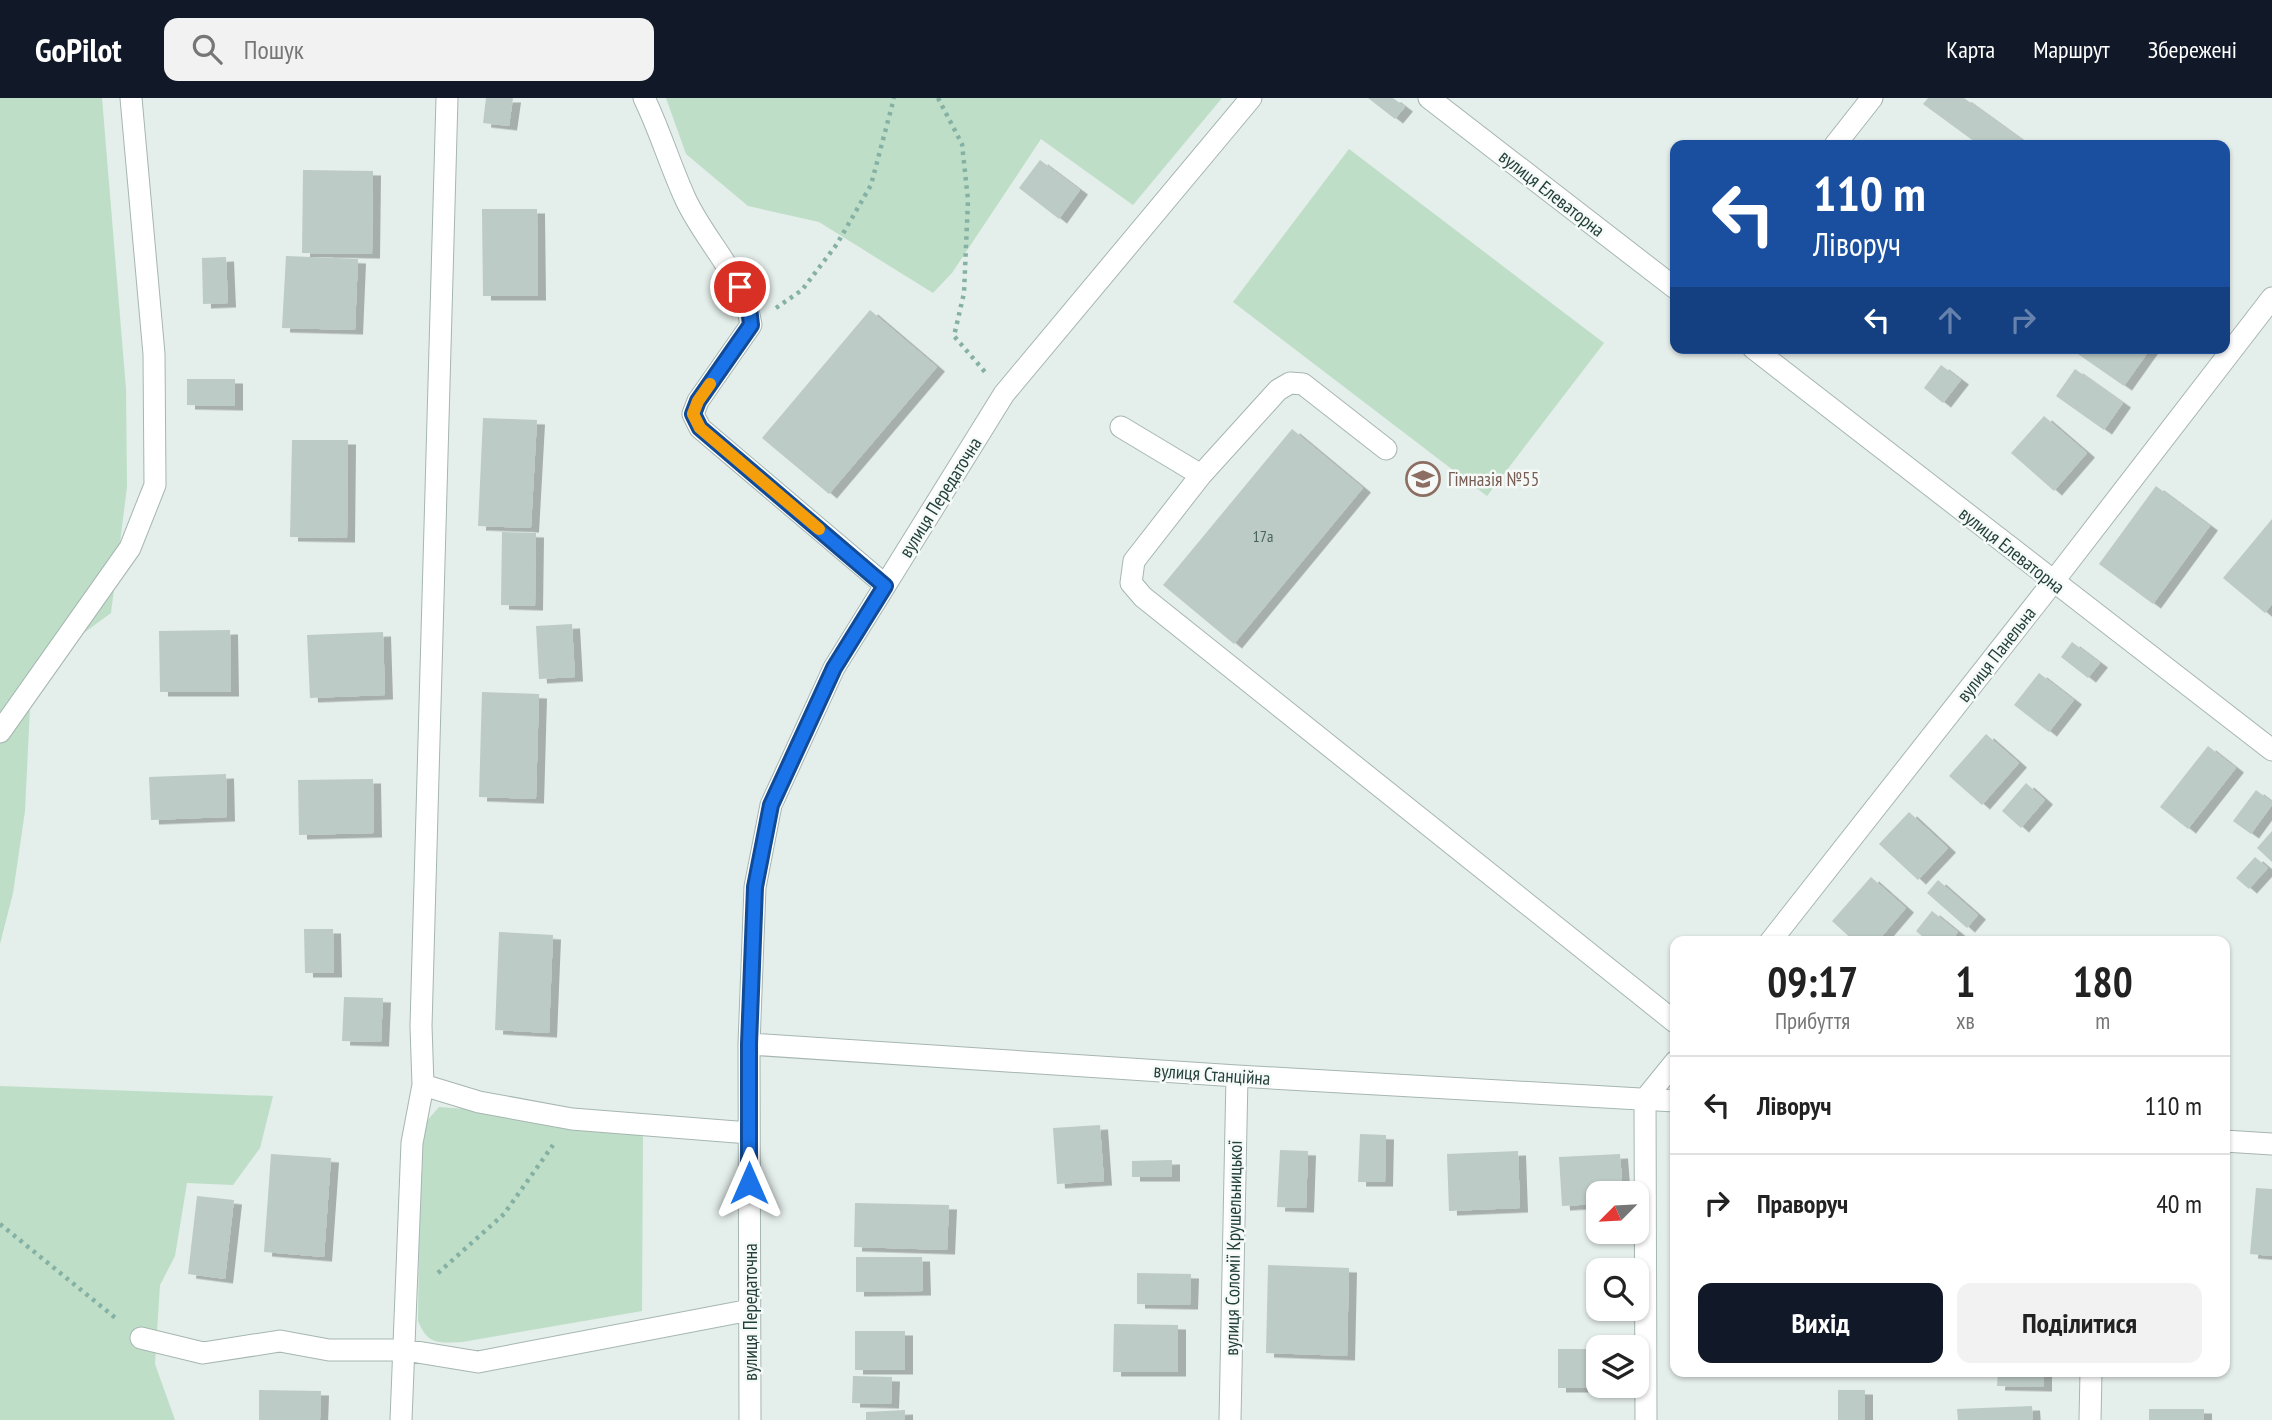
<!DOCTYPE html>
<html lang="uk">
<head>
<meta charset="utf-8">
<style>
	:root { --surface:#fff; --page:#f2f2f2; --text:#222; --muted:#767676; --line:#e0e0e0; --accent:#111827 }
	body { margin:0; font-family:"PT Sans Narrow",sans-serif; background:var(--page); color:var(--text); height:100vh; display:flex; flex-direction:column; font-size:26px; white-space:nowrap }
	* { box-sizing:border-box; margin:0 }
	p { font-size:23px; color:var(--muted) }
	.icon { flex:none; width:38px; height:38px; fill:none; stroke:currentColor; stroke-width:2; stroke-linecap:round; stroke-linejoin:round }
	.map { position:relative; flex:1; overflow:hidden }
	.details { position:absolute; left:1670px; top:838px; width:560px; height:441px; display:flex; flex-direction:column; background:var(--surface); border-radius:14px; box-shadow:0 2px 5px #0004 }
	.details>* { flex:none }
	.banner { position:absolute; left:1670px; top:42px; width:560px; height:214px; border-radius:14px; box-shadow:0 2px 5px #0004; background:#1a4fa0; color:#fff; overflow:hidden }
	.needle { width:46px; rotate:246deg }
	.fabs { position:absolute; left:1586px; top:1083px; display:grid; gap:14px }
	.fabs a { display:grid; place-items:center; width:63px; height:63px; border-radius:14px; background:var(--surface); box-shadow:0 2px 5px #0004; font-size:35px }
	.pin { position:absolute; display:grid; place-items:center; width:60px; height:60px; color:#fff; margin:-30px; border:4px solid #fff; border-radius:50%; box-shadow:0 2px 7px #0007 }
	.me { position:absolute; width:77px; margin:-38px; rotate:0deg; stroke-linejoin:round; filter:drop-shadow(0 0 5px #0008) }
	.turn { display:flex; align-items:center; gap:24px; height:147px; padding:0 28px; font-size:32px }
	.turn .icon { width:91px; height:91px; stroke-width:2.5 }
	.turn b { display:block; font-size:49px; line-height:60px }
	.lanes { display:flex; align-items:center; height:66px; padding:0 28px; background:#0003; justify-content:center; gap:35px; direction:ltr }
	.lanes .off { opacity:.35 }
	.eta { display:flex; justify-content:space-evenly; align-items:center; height:119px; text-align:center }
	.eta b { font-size:42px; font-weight:700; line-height:49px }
	.primary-button { display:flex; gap:14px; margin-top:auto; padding:14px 28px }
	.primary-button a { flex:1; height:80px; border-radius:14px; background:var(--accent); color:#fff; font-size:28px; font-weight:700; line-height:80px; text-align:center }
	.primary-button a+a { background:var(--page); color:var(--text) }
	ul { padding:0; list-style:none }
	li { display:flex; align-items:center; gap:21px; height:98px; padding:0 28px; border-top:2px solid var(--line) }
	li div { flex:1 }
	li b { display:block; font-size:26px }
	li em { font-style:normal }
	header { display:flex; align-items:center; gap:42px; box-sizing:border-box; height:98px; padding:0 35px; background:var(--accent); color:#fff }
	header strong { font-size:33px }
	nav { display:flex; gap:38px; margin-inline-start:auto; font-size:24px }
	.search { width:490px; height:63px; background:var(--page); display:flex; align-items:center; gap:18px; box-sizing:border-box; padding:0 24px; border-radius:14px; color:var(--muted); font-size:26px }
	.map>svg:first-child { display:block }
</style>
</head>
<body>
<header>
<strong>GoPilot</strong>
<div class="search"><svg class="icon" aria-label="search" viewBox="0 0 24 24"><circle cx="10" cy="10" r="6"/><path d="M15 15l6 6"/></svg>Пошук</div>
<nav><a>Карта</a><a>Маршрут</a><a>Збережені</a></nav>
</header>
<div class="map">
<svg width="2272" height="1322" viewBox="0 0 2272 1322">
	<defs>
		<filter id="shadow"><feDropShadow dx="8" dy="4.5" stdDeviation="0" flood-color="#0004"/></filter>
	</defs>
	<rect width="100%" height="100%" fill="#e4eeea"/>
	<path fill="#bedec7" d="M0,0H102L126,291L127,389L111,515L70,545L30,609L25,713L13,795L0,846Z
		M666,0H1222L1133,107L1041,41L952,175L933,195L819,124L748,108L686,56Z
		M1349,51L1604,245L1487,398L1233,204Z
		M0,988L273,998L260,1050L233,1087L187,1085L175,1158L160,1187L155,1266L175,1322H0Z
		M439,1009L466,1011L643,1036L642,1213L462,1244C438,1245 428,1247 418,1223L420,1041L425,1025Z"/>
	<path fill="#bccbc6" filter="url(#shadow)" d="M486,0H513L509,28L483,25Z
		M1368,0H1393L1405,9L1395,21Z
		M1928,0H1964L2029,47H1979L1923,6Z
		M1040,62L1080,92L1059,121L1019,90Z
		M303,72L373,73L372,156L302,155Z
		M482,111H537L538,198H483Z
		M286,158L358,161L355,232L282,230Z
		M226,159L228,205L203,206L202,160Z
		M870,212L937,269L829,396L762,340Z
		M2078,250H2151L2124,288L2075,254Z
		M1941,267L1961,282L1943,305L1924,290Z
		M2075,271L2123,305L2104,332L2056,298Z
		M187,281H235V308L187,307Z
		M2044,318L2087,355L2054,393L2011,355Z
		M483,320L537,322L531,430L478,428Z
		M1292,331L1363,390L1234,546L1163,487Z
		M292,342H348L347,440L290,439Z
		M2156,388L2210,428L2153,506L2099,466Z
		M2272,421V506L2265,515L2223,480Z
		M502,434L536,435L535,508L501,507Z
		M572,526L575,579L539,581L536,528Z
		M230,532L231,594H160L159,533Z
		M383,534L385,597L310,600L307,537Z
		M2072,544L2100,565L2088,580L2061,559Z
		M2039,575L2074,602L2049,634L2014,607Z
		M482,594L539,596L536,701L479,699Z
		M1986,636L2019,665L1982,707L1949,678Z
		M2208,648L2236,670L2188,731L2160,709Z
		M226,676L227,719L151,722L149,679Z
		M373,681L374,735L299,737L298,682Z
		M2026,685L2045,702L2021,730L2002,713Z
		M2256,692L2272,704V707L2251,736L2233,723Z
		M1909,714L1948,750L1918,782L1879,746Z
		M2272,733V764L2257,750Z
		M2255,759L2268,770L2249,791L2236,780Z
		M1871,779L1906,810L1877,844H1855L1832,823Z
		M1938,782L1978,817L1967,830L1927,795Z
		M1932,813L1958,834L1950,844H1929L1916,833Z
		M304,831H333L334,875H305Z
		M499,834L553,837L549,935L495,932Z
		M344,899L383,900L381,944L342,943Z
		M1100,1027L1104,1083L1057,1086L1053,1030Z
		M1360,1036L1386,1037L1385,1084H1358Z
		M1280,1052L1308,1053L1306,1110L1277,1109Z
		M1518,1053L1520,1110L1449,1113L1447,1056Z
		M271,1056L331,1060L324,1159L264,1154Z
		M1620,1056L1623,1096H1598V1106L1562,1108L1559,1059Z
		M1172,1062V1079H1132V1063Z
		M2256,1090L2272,1091V1158L2250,1156Z
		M197,1098L234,1102L225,1181L188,1176Z
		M855,1105L949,1107L947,1152L854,1149Z
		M856,1159H922L923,1193L856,1194Z
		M1268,1167L1349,1170L1347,1258L1266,1255Z
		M1137,1175L1191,1176L1190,1207L1137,1206Z
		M1114,1226L1178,1227V1274H1113Z
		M855,1233H905V1272H855Z
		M1558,1251H1598V1290H1558Z
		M1998,1274H2044V1289L1997,1288Z
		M853,1278L892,1279L891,1306L852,1305Z
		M259,1292L321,1293L320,1322H259Z
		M1838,1292H1865V1322H1838Z
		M2032,1308L2033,1322H1958L1957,1311Z
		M2149,1311H2204V1322H2149Z
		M905,1312V1322H866V1314Z"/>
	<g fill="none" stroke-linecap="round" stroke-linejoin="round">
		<g stroke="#a6b6b1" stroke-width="23">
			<path id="minor" d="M644,0C660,33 670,67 685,100C705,144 744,178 751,227L698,303L693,316L700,330L885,487
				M1429,0L1675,190
				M1835,47L1872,0
				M1753,250L2272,652
				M1121,329L1201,377
				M1386,351L1303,286L1290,285L1278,292L1201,377L1134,463L1131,485L1143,499L1675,924
				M0,634L130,450L155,387L154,256L131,0
				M1770,844L2053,484L2272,200
				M749,946L1237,978L1675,1003
				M423,987L479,1004L572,1021L749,1035
				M2224,1043L2272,1046
				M141,1240L203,1255L280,1243L329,1252H405L478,1264L750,1212
				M401,1322L412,1045L423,987L421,928L447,0
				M750,1322L749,946L755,789L771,707L834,570L1004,296L1251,0
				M1230,1322L1237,978
				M1646,1322L1645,1001L1675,964
				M2090,1322L2091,1274"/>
		</g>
		<path stroke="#85b1a4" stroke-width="4.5" stroke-dasharray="3.5 5" stroke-linecap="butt" d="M938,0L962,46L968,102L964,195L954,238L985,274
			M776,210L802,192L837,146L871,87L894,0
			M0,1126L118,1222
			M438,1175L504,1116L553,1047"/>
		<use href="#minor" stroke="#fff" stroke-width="21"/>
	</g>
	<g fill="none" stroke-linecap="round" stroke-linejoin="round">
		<g stroke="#114b97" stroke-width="18">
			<path id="route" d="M740,189L749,209L751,227L698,303L693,316L700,330L885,488L834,570L771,707L755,789L749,946V1085"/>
		</g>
		<use href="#route" stroke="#1a73e8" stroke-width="12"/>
		<path stroke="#f59e0b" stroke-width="12" d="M710,286L698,303L693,316L700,330L819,431"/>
	</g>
	<defs>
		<g id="school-ring" transform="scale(1.75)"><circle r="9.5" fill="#f5faf8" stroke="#8d6e63" stroke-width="1.5"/><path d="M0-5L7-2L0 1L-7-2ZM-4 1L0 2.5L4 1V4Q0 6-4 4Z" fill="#8d6e63"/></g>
	</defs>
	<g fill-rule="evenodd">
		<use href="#school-ring" x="1423" y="381"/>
	</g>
	<g text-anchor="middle" stroke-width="5" stroke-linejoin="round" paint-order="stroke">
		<g font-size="16" fill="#49625c">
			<text x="1263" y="444">17а</text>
		</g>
		<g font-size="19" fill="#233f39" stroke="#f5faf8">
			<text transform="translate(1552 95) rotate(38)" y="7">вулиця Елеваторна</text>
			<text transform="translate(940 399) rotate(-58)" y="7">вулиця Передаточна</text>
			<text transform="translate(2012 452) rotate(38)" y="7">вулиця Елеваторна</text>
			<text transform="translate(1996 556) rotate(-52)" y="7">вулиця Панельна</text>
			<text transform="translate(1212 976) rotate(4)" y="7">вулиця Станційна</text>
			<text transform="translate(1233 1150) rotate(-89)" y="7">вулиця Соломії Крушельницької</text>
			<text transform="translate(750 1214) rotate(-90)" y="7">вулиця Передаточна</text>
		</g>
		<g font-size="19" fill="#785e54" stroke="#f5faf8" text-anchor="start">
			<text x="1448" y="388">Гімназія №55</text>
		</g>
	</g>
</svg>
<div class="fabs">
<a><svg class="needle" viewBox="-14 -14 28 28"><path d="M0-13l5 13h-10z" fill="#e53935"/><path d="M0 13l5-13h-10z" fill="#767676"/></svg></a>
<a><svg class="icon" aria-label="search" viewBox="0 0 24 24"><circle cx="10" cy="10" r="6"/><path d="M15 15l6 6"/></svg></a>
<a><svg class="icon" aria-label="layers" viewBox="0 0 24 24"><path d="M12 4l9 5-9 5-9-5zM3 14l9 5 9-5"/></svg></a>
</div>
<div class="pin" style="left:740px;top:189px;background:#d93025"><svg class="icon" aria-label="arrive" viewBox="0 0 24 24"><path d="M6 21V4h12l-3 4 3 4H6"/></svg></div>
<svg class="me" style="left:749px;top:1085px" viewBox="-20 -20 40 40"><path d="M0-17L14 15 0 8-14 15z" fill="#1a73e8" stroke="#fff" stroke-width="4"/></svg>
<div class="banner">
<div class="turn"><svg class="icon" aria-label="left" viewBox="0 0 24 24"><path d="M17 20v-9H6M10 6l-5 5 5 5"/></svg><div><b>110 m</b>Ліворуч</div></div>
<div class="lanes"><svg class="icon" aria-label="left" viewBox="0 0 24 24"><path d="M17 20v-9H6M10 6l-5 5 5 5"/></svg><svg class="icon off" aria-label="ahead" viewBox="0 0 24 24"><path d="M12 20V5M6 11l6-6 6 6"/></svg><svg class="icon off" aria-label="right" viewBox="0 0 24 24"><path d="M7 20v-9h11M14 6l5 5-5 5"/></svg></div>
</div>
<section class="details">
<div class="eta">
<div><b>09:17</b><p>Прибуття</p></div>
<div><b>1</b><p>хв</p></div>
<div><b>180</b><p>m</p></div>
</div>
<ul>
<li><svg class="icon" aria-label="left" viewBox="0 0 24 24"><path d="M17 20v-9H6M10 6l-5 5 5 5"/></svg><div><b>Ліворуч</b></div><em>110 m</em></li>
<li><svg class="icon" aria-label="right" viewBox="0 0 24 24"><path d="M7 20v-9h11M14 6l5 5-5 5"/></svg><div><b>Праворуч</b></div><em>40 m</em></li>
</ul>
<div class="primary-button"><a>Вихід</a><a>Поділитися</a></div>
</section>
</div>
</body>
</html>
